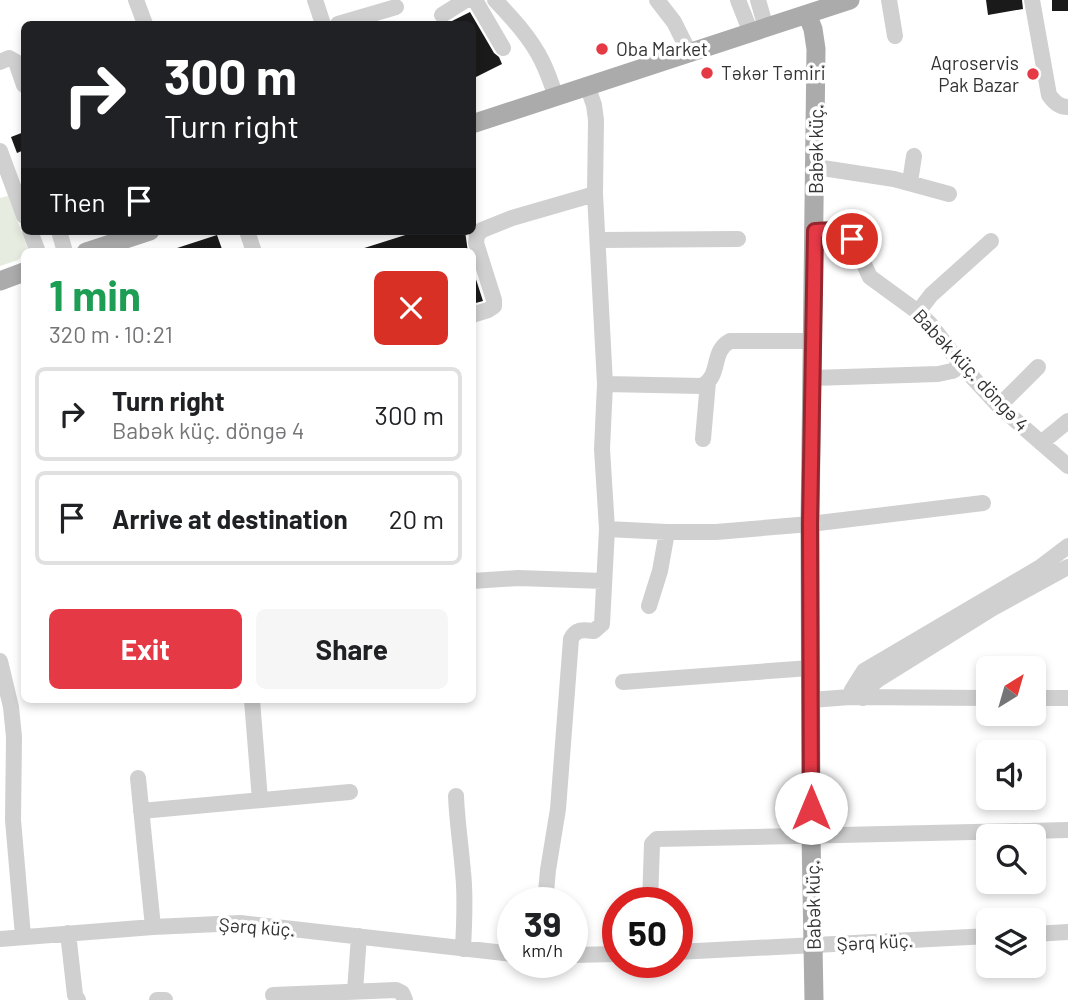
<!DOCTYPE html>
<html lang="en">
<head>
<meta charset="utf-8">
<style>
	:root { --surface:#fff; --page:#f6f6f6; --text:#202124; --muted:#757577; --line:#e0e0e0; --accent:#e63946 }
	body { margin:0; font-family:Barlow,sans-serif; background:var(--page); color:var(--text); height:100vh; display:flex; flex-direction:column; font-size:26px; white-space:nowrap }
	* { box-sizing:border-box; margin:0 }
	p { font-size:23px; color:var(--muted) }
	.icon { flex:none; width:38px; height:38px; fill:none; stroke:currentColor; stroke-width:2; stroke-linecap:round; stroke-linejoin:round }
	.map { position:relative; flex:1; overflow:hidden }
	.details { position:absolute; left:21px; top:248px; width:455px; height:455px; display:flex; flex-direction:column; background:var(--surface); border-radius:10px; box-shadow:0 4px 10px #0003 }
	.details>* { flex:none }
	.top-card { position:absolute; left:21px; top:21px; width:455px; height:214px; border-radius:10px; box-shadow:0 4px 10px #0003; background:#202124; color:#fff; overflow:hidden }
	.needle { width:46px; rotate:37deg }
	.buttons { position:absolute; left:976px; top:656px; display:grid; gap:14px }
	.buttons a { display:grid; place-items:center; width:70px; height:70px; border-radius:10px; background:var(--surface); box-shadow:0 4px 10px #0003; font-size:35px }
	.speed { position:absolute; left:497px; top:887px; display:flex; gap:14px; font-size:35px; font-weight:700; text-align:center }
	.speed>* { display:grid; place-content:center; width:91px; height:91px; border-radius:50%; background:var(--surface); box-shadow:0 4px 10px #0003; line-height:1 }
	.speed small { font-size:18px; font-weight:400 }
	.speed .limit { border:10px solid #d22; background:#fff; color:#111 }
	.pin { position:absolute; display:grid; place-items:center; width:60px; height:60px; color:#fff; margin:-30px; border:4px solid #fff; border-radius:50%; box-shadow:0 2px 7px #0007 }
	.me { position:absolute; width:77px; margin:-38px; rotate:0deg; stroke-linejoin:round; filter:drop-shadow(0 0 5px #0008) }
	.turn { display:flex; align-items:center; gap:24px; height:147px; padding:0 28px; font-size:32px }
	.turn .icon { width:91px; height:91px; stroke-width:2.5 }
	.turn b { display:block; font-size:49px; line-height:60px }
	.then { display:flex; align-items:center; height:66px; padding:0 28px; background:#0003; gap:14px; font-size:26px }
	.round { display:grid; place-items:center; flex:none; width:74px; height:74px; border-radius:10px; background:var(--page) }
	.headline { display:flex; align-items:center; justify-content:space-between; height:119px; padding:0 28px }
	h1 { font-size:42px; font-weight:700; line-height:52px; color:#1e9e55 }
	.action { display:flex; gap:14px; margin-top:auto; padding:14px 28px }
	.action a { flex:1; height:80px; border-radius:10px; background:var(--accent); color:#fff; font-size:28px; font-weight:700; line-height:80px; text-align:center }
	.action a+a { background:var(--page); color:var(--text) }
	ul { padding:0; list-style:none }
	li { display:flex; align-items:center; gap:21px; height:94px; margin:0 14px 10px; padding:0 14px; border:4px solid var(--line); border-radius:10px }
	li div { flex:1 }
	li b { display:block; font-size:26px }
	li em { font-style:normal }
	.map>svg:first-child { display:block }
</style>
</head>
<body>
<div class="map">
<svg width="1068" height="1000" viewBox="0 0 1068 1000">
	<rect width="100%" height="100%" fill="#fff"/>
	<path fill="#e6ecdf" d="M8,196L28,249L18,260L0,266V198Z"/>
	<path fill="#1a1a1a" d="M986,0H1022L1023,9L988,15Z
		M1052,0H1068V11H1052Z
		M470,12L494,53L499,57L502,64L472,79V24H446Z
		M24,132V150L17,153L11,137Z
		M418,231H465L468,252H359L358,250Z
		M217,235L223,252H171V250Z
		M472,267L483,301L472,304Z"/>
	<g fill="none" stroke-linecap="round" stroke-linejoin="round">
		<path stroke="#d0d0d0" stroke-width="16" d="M136,0L145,24
			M315,0L323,24
			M475,0L503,48
			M495,0C512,18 531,38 542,61C548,73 552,85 556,97
			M657,0L674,22L690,54
			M738,0L751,33
			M758,0L766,28
			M889,0L895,36
			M1032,0L1049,95C1054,102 1059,107 1068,107
			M442,15L466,0
			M338,24L396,7
			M0,62L9,58L16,62L24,85
			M0,151L24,216
			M816,167L894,179L949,194
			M910,182L914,156
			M30,231L38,252
			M59,231L65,252
			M247,231L254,252
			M815,231L837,230L846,233L852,239L870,277L918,312L931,325L962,366L999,406L1068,466
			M598,240L738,239
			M918,312L931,295L991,241
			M472,315L488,310L494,306V300L476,243L477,235L482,230L512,218L595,194
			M813,378L938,374L952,371L962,366
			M605,384L702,386C722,375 710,352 730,341H813
			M999,406L1038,367
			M703,439L708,382
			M1041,443L1068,421
			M607,529L667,532H716L810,524L983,503
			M472,581L518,578L604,581
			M649,606L660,571L667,532
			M0,661L11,707L14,737L13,820L23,936
			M623,682L810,668
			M850,697L852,690L864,671L1039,568L1068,546
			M863,698L870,686L879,679L993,608L1068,567
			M1034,698H1068
			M252,700L260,800
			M811,700L850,697L989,698
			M138,778L153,927
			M456,796C457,821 461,847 463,872C466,898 464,924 463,949
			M141,811L350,792
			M545,903L548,870L558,809L571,639C576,628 584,630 594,631L602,624L607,529L602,449L605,384L595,194L596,120L594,105L588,88
			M650,903L652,844L657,839L1068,830
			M68,933L75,995L78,1000
			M1034,934L1068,932
			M0,939L153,927L240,923L513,954
			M677,952L989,936
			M572,955L618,954
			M355,991L359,936
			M273,995L396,990L402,993L405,1000
			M157,1000H165"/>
		<path stroke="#ababab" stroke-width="19" d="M807,14L813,29L816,49L810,524L811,835L814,1000
			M472,124L850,0
			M86,252L150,231
			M0,281L24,272"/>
	</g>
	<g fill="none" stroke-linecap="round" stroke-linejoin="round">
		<g stroke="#96252e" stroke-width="18">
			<path id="route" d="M811,808L810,524L815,231C830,230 841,228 852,239"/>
		</g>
		<use href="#route" stroke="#e63946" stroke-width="12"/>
	</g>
	<g fill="#e63946" stroke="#fff" stroke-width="2.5">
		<circle cx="602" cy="49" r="7"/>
		<circle cx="707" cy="73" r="7"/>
		<circle cx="1033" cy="74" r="7"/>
	</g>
	<g text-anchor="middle" stroke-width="7" stroke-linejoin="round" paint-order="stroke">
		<g font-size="19" fill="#333" stroke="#fff" text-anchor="start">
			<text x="616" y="56">Oba Market</text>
			<text x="1019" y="70" text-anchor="end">Aqroservis<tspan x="1019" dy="22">Pak Bazar</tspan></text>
			<text x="721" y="80">Təkər Təmiri</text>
		</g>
		<g font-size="19" fill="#333" stroke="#fff">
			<text transform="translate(816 149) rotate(-90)" y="7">Babək küç.</text>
			<text transform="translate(971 370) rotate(47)" y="7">Babək küç. döngə 4</text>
			<text transform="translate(813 905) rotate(-91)" y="7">Babək küç.</text>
			<text transform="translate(257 927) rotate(4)" y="7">Şərq küç.</text>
			<text transform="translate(875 942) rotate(-3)" y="7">Şərq küç.</text>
		</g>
	</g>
</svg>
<div class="buttons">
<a><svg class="needle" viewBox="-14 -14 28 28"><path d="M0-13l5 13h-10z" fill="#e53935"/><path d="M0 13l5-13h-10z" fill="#757577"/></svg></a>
<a><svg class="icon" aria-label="sound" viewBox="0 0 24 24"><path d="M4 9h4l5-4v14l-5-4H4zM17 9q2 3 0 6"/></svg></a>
<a><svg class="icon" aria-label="search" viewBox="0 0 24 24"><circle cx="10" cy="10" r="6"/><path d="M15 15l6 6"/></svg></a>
<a><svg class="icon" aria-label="layers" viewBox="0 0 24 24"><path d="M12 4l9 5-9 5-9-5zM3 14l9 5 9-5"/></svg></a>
</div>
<div class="speed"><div>39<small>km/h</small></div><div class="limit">50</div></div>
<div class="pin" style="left:852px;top:239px;background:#d93025"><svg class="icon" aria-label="arrive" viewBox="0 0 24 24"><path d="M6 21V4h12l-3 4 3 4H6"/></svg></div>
<svg class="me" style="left:811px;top:808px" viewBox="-20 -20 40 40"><circle r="19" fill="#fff"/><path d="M0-13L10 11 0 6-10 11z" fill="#e63946"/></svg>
<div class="top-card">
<div class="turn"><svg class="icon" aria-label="right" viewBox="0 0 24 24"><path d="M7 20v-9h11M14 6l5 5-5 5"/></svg><div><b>300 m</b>Turn right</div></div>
<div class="then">Then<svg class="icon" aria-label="arrive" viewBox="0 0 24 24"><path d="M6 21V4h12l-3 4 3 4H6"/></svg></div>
</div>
<section class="details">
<div class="headline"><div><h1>1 min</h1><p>320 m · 10:21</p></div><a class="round" style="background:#d93025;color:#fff"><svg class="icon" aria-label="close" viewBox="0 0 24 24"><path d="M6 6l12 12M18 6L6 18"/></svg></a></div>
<ul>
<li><svg class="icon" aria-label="right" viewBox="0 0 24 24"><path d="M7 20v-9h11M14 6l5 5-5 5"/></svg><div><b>Turn right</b><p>Babək küç. döngə 4</p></div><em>300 m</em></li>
<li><svg class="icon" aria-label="arrive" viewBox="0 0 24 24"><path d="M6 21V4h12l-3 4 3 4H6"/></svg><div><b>Arrive at destination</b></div><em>20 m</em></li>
</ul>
<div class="action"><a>Exit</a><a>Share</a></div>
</section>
</div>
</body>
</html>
